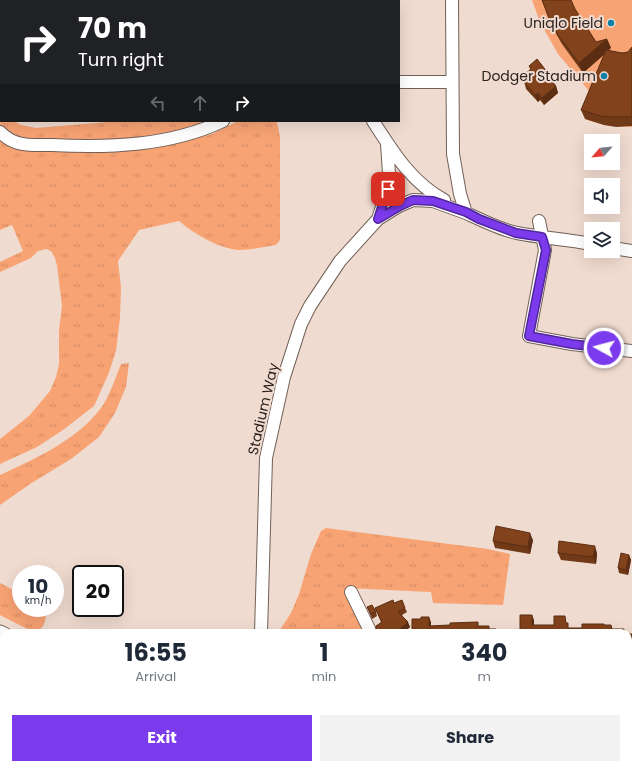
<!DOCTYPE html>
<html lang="en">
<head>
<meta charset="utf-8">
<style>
	:root { --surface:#fff; --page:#f2f2f3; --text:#1f2937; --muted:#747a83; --accent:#7c3aed }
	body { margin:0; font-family:Poppins,sans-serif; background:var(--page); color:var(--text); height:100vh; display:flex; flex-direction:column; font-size:15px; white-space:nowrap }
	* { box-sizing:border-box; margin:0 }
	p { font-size:13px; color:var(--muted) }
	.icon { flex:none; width:22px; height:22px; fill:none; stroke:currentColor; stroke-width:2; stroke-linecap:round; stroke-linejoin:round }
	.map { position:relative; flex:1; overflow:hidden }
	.drawer { position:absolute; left:0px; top:629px; width:632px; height:140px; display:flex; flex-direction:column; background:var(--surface); border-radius:12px 12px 0 0; box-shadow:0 4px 16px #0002 }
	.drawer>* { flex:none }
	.hud { position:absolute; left:0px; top:0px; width:400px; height:122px; box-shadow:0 4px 16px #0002; background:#202124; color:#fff; overflow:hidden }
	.needle { width:26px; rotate:243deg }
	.tools { position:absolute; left:584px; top:134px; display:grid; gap:8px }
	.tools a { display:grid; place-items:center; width:36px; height:36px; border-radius:0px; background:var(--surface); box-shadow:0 4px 16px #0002; font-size:20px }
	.speed { position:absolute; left:12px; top:565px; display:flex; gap:8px; font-size:20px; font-weight:700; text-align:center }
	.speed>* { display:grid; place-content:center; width:52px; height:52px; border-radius:50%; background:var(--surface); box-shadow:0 4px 16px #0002; line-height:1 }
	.speed small { font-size:10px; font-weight:400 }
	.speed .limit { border:2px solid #111; border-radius:6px; background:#fff; color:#111 }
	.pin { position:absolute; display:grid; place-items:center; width:34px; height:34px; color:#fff; margin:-17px; border-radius:8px; box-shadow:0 2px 6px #0006 }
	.me { position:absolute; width:44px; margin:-22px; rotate:277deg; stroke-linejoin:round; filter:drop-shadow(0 0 3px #0008) }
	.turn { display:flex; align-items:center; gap:14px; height:84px; padding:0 12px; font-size:18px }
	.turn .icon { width:52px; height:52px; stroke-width:2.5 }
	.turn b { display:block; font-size:28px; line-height:34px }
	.lanes { display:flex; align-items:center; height:38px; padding:0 12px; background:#0003; justify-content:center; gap:20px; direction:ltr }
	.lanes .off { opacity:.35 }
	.eta { display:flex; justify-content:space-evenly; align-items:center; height:68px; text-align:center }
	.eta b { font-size:24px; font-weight:700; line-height:28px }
	.action { display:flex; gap:8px; margin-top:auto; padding:8px 12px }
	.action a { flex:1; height:46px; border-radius:0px; background:var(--accent); color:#fff; font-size:16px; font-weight:700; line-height:46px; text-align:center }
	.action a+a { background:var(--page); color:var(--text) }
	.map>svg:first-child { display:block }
</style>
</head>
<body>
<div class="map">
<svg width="632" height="769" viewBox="0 0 632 769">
	<defs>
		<pattern id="grass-tufts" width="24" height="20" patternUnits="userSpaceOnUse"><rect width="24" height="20" fill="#f8a374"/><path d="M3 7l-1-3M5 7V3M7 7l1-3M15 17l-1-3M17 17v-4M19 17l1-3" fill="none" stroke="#d58c64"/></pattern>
		<pattern id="forest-firs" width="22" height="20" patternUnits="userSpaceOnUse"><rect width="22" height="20" fill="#f8a374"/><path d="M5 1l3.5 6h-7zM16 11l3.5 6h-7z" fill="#d58c64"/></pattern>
	</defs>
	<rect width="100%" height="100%" fill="#f0dbd0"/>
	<path fill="url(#grass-tufts)" d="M0,0H136L1,1L0,78Z
		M1,90V121H14L21,125L36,128L120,121H213L172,134L131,141L74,143L31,138L13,140L0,125Z
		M238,121H276L278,126L280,137V240L276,245C264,247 242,252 232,249C213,245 193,233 179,221L139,230L118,261L121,288L120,318L116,351L108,375L94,406L63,430L37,447L0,464V439L29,416L50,391L56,377L59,364V330L62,306L57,265L55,258L51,251L46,249L38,251L31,258L0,272V262L23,251L12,225L0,230V136L98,151L169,145L212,134Z
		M129,363L126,387L115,413L99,437L71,459L30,484L0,505V475C35,459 77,440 101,408C109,398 116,376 121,364Z
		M326,528L488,549L510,554L503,605L433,603L431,592L345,588L350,601L365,633H278L291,613L299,594L311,554L321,531Z
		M0,583L21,594V608H45C47,619 45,628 35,633L0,615Z
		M0,651L4,652V765H628V669H632V769H0Z"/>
	<path fill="url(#forest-firs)" d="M632,735V769H535L538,765H628V736Z"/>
	<path fill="#f8a374" d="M532,0H632V127L604,125L585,119L594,97L558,54L540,22Z"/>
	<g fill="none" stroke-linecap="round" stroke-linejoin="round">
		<g stroke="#726057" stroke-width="14">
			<path id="minor" d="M260,0V1
				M336,0V1
				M452,0L453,154L460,194L466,213C481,220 501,230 517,233C542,238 567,239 591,244
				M146,1L147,0
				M399,82H452
				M0,85L1,84
				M373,121C393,152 411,182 444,200
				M0,132C5,137 11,141 18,143C28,146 41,145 52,145C109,148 170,146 223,121
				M378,219L388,189L389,173L387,144
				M539,221L545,250L529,336L572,344L632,351
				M613,248L632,251
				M351,592L371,633
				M261,633L266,458L284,377L301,324L310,306L340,261L378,219L399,206L413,200L433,201L466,213
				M628,662H632
				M349,769L350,765"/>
		</g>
		<g stroke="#726057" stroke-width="17">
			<path id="major" d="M0,633L4,635
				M260,769V765"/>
		</g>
		<path stroke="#91827b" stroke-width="1.5" stroke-dasharray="2 3" stroke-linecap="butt" d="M0,735L4,732
			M0,761L1,769
			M177,765V769
			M25,769L27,765"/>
		<use href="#minor" stroke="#fff" stroke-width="12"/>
		<use href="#major" stroke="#fff" stroke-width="15"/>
	</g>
	<path fill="#703917" d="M542,0H571L575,9L596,42L607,39L611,48L608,50L622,53L628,52L632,47V126L616,127L604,125L585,119L581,110L605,54L583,73L562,44L554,30Z
		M529,66L548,73L551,80L556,86L558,93L544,105L540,100L538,102L526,89L523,76L531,69Z
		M533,540L530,554L495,548L493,541Z
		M558,553H597L596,564L561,560Z
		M629,555L631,560L628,575L619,573L618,568Z
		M367,607L376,612L377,616L372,619Z
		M375,608H405L407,612L402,615L410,627L403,633H376L381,622Z
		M628,634H632V651H628Z"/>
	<path fill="#5b2e13" d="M607,39L611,48L583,73L579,63Z
		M548,73L551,80L546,75Z
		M556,86L558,93L544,105L542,98Z
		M538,93L540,100L538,102L535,95Z
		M530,533L533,540L530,554L528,547Z
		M595,546L597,553L596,564L593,557Z
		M629,555L631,560L628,575L626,570Z
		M532,615L534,620V629L532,625Z
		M429,617L431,622V631L429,626Z
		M408,622L410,627L403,633H396Z
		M383,630L384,633H379Z"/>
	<path fill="#82421b" stroke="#5b2e13" d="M542,0H571L575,9L596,42L607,39L579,63L558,35L550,21Z
		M632,47V117H612L601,116L581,110L606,50L622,53L628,52Z
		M537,59L548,73L546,75L556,86L542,98L538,93L535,95L524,82L526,80L523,76L531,69L529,66Z
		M496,526L530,533L528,547L493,541Z
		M559,541L595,546L593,557L558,553Z
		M621,553L629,555L626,570L618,568Z
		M393,600L394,603L402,600L405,608L398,612L408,622L396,633H386L383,630L379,633H376V626L382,622L375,608Z
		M372,605L376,612L371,614L367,607Z
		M520,615H532V625H554V616H565L566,623H568V628H582V624H604V625H611L612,629H624V633H520Z
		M421,617H429V626L450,625V623L478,622V626H489V629H496V633H412V619H421Z
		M628,634H632V646H628Z"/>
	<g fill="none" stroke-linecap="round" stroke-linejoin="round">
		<g stroke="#51269a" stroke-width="10">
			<path id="route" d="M388,189L378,219L400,206L413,200L433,201L466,212L479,219L516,233L542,237L546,250L529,336L572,344L604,348"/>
		</g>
		<use href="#route" stroke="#7c3aed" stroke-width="7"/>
	</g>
	<g fill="#0d80a7" stroke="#f0dbd0" stroke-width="1.5">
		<circle cx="611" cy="23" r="4"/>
		<circle cx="604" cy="76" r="4"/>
	</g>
	<g text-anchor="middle" stroke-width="4" stroke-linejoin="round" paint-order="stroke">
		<g font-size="14" fill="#2b231f" stroke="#f0dbd0" text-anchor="end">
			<text x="603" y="28">Uniqlo Field</text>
			<text x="596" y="81">Dodger Stadium</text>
		</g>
		<g font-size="14" fill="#2b231f" stroke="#f0dbd0">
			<text transform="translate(263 409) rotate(-77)" y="5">Stadium Way</text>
		</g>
	</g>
</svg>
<div class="tools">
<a><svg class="needle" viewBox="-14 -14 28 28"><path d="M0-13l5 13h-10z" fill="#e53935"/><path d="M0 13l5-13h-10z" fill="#747a83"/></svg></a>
<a><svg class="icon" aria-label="sound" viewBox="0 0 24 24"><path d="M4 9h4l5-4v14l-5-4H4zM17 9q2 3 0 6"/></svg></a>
<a><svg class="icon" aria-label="layers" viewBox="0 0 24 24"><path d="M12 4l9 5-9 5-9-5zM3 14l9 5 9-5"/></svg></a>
</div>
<div class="speed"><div>10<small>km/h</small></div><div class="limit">20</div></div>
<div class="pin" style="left:388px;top:189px;background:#d93025"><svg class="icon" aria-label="arrive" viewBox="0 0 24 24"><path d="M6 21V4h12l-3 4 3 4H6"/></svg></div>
<svg class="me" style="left:604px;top:348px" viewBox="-20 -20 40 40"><circle r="17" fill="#7c3aed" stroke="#fff" stroke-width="3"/><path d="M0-11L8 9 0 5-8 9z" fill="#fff"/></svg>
<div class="hud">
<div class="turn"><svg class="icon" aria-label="right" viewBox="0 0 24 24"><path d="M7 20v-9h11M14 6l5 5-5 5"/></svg><div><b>70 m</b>Turn right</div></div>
<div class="lanes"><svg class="icon off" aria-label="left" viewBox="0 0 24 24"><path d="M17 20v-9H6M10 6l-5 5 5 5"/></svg><svg class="icon off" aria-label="ahead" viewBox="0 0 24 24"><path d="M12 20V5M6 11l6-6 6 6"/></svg><svg class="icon" aria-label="right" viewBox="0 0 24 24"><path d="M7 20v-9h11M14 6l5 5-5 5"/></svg></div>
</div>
<section class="drawer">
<div class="eta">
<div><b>16:55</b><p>Arrival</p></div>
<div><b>1</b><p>min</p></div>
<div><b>340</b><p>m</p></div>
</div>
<div class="action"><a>Exit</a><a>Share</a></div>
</section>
</div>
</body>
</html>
